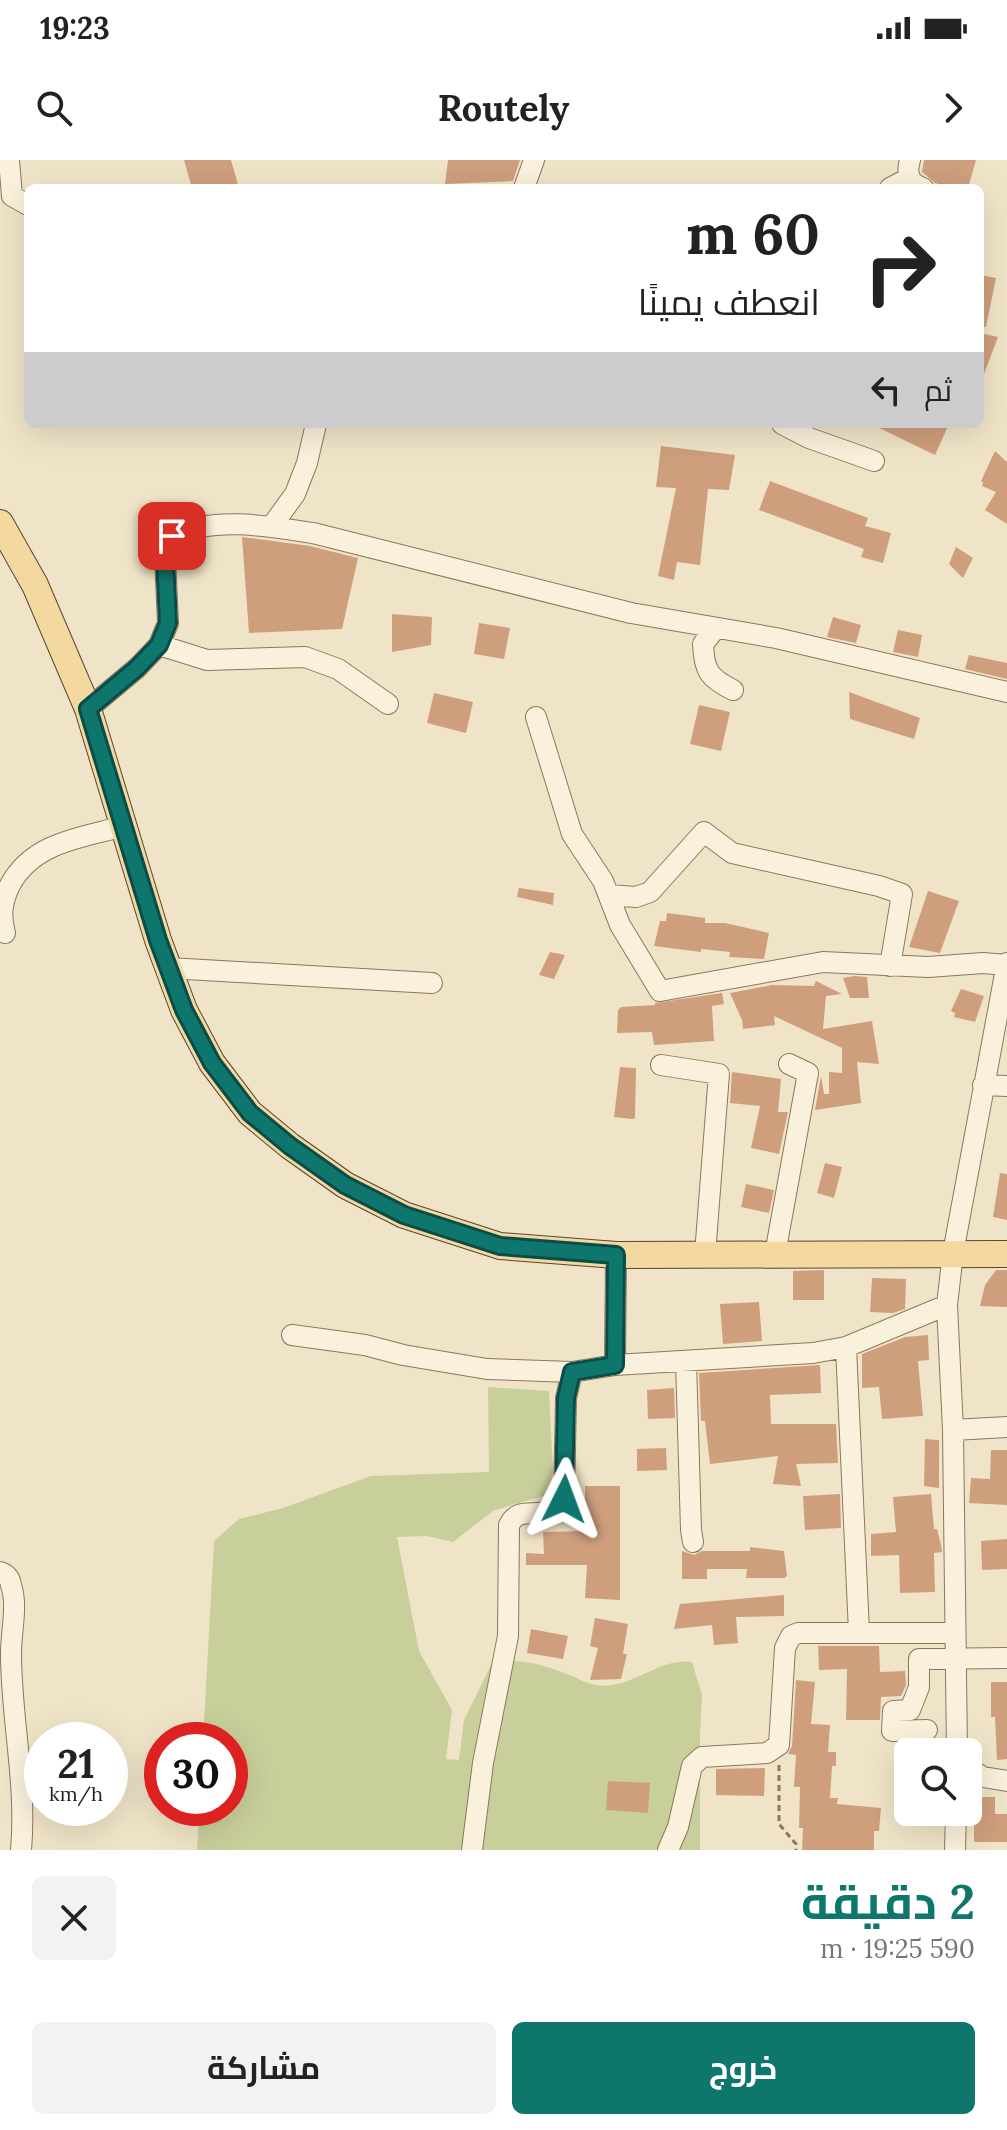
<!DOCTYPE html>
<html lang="ar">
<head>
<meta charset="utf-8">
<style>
	:root { --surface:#fff; --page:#f2f2f2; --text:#222; --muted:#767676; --accent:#0f766e }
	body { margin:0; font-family:Lora,Cairo,serif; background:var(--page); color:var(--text); direction:rtl; height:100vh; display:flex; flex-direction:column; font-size:30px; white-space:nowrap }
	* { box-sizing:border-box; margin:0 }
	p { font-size:26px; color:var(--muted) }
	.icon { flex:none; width:44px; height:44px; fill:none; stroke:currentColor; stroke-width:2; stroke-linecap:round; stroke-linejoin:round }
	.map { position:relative; height:1690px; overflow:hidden; direction:ltr }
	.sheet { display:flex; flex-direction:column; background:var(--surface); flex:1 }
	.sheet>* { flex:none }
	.hud { position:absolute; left:24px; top:24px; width:960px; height:244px; border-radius:12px; box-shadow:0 8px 32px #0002; direction:rtl; background:#fff; color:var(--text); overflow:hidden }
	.controls { position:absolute; left:894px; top:1578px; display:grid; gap:16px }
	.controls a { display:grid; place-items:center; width:88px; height:88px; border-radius:12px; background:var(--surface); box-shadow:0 8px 32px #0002; font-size:40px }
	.speed { position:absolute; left:24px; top:1562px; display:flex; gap:16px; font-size:40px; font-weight:700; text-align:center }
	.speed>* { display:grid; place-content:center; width:104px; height:104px; border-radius:50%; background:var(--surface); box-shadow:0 8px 32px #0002; line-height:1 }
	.speed small { font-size:20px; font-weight:400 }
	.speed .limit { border:12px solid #d22; background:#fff; color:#111 }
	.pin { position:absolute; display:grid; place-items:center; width:68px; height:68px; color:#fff; margin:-34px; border-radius:16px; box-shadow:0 4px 12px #0006 }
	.me { position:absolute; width:88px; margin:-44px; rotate:3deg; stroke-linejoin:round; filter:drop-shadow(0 0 6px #0008) }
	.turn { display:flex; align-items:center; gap:28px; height:168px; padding:0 32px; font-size:36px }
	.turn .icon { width:104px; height:104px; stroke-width:2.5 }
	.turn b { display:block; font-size:56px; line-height:68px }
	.then { display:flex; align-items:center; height:76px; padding:0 32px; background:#0003; gap:16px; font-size:30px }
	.round { display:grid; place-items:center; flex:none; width:84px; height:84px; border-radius:12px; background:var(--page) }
	.headline { display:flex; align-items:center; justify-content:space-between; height:136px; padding:0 32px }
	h1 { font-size:48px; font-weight:700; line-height:60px; color:var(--accent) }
	.action { display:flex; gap:16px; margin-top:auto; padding:16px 32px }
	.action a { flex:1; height:92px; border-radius:12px; background:var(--accent); color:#fff; font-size:32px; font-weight:700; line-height:92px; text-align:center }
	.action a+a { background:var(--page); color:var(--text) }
	.status { display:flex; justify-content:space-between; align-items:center; height:56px; padding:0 40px; background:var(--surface); direction:ltr }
	.status svg { height:22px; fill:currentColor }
	header { display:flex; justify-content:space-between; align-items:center; height:104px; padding:0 32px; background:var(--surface); font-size:36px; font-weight:700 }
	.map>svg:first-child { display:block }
</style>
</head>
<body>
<div class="status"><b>19:23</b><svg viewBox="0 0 49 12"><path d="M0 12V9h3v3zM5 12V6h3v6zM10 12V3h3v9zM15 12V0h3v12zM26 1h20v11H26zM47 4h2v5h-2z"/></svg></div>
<header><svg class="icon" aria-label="forward" viewBox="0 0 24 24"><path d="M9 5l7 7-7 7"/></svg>Routely<svg class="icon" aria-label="search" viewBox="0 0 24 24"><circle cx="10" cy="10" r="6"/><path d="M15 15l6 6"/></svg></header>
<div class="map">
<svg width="1007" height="1690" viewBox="0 0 1007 1690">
	<rect width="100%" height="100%" fill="#f0e4c8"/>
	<path fill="#c9cf9b" d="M488,1227L549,1231L553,1312L546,1335L493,1351L453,1382L427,1376L397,1377L419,1491L452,1550L446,1599L459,1600L464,1560L492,1503C521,1497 544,1505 572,1516C579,1519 588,1524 595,1525C631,1531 658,1497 692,1502L702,1535L700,1573V1690H197L199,1648H230V1580H203L214,1381L239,1359L283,1348L371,1316L489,1312Z"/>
	<path fill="#cf9f7d" d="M184,0H231L239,28H192Z
		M448,0H520L513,21L445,24Z
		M924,0H976L968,28H952L935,23L922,12Z
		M980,115L996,118L986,167H980Z
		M980,173L998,177L981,222H980Z
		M871,264H949L935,295Z
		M661,286L735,295L729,330L708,329L700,405L677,402L674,420L658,416L676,328L656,327Z
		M995,291L1007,302V364L985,350L996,332L982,326L983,323L981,321Z
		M770,321L868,358L865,366L891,373L883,403L861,397L864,389L759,350Z
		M242,377L310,386L358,398L342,469L249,473Z
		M956,387L973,398L963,418L949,404Z
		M392,454L432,457L431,485L392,492Z
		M833,457L861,465L856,483L827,477Z
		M479,463L510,468L504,499L474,494Z
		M898,470L922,475L918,497L893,492Z
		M969,495L1007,503V519L965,509Z
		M849,532L920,558L914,579L850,559Z
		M434,533L473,542L466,573L427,563Z
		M699,545L730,552L721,591L690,584Z
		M519,728L554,733L553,745L517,737Z
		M928,731L959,741L940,793L909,787Z
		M667,753L705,758V763H725L769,773L764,799L729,797L730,792L701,789V792L654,786L660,761H666Z
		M550,792L565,795L554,819L539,815Z
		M854,816L867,817L869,838H850L843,818Z
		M816,821L842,834L826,836L823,869L872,861L879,904L857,902L861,943L815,950L821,916L824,934H829V912L842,913V888L774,856L775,865L743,869L742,860L730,833L772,825L814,826Z
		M961,829L984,836L975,862L954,857L955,853L951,851Z
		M722,833L724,844L712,846L714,881L654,885L652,872L617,873L618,850L621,847L655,845V843Z
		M620,907L636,908L635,958L632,959L614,957Z
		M732,912L781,919L778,952H788L779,994L751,988L760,946L730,943Z
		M825,1003L842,1007L834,1038L817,1033Z
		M1000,1013L1007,1014V1060L993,1057Z
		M746,1024L774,1030L769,1053L741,1047Z
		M824,1110V1140H793V1111Z
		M996,1110H1007V1147L980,1146L985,1125Z
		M872,1118L906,1119L905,1149L893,1153L870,1152Z
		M759,1142L762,1181L723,1184L720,1144Z
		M928,1175L929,1200L918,1201L923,1256L882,1259L879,1227L862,1228V1194L905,1177Z
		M820,1205L821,1233L770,1235L771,1264H836L838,1303L796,1304L801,1326L773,1324L778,1296L710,1304L705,1261H701L699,1213Z
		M674,1228L675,1258L648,1259L647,1230Z
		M925,1279L939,1280V1328L924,1326Z
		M666,1288L667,1310L637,1311V1289Z
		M991,1290H1007V1345L969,1343L971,1318L990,1319Z
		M585,1326H620V1440L585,1438L587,1405H526V1393L544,1394L543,1372L585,1371Z
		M840,1334L841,1368L805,1370L803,1336Z
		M931,1334L934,1369H937L941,1385L942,1392L934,1393L935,1432L900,1433L899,1395L871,1396V1374L896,1372L893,1337Z
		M1007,1379V1409L982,1410L981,1381Z
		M750,1387L784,1391L787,1416L784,1418H746L747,1409H707V1419H682V1391L694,1395L702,1391H750Z
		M784,1435V1456L736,1457L738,1483L714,1485L712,1465L674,1469L680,1444Z
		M595,1458L628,1464L623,1494H627L621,1519L590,1520L598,1488L590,1486Z
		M531,1469L568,1476L563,1499L527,1493Z
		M818,1486H879L880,1512L905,1511L906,1525L901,1536L881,1537L880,1560H846L847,1509L819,1510Z
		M796,1520L815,1522L811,1564L830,1565L828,1592H836V1606H832L830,1638H838L837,1644L881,1648L879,1671H874V1690H802L803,1668H799L800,1627H794L796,1595L788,1594L792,1586Z
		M991,1522H1007V1599L997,1600L995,1557H991Z
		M765,1608L764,1636L716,1635V1609Z
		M608,1621L650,1623L648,1653L606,1650Z
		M974,1637H995V1654H1007V1682H974Z"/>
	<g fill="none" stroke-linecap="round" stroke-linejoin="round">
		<g stroke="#8d765c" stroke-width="22">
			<path id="minor" d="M9,0L12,36L28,45
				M910,0C906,14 909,23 923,28
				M524,28L534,0
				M890,28L909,18
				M782,264L809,278L874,301
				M271,367L295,334L307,303L316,264
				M716,468L703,484C704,511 709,518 733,530
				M159,485L207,500L305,497L338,509L388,544
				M88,549L137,508L159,485L168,463L165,398L172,376C215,356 268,366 313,373L631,453L776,478L1007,532
				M536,557L572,674L603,721L620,765L660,831L823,802L928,807L983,803L1007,805
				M609,735L636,737L650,732L704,672L732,693L879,726L902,734L890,806
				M5,773C0,755 2,742 10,725C33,682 81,678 124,666
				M168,808L432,823
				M661,905L719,914L705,1094
				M983,925L1007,926
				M775,1094L808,913L789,904
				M292,1175L365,1185L403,1195L487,1209L572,1212L615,1205L813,1193L846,1187L947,1145
				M846,1187L859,1472
				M686,1201L691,1370L693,1382
				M615,1205L616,1095
				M953,1270L1007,1267
				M0,1412C6,1414 10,1418 11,1425C18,1446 11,1471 11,1493C11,1559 27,1623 21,1690
				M927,1570L892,1571L893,1551L910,1550L919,1527V1499L1007,1498
				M957,1592L953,1270L947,1145L953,1093L1007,803
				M968,1608L983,1617L1007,1621
				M472,1690L483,1603L508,1476L509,1365C521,1341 544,1366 564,1339L566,1238L572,1212
				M668,1690L678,1667L692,1606L702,1597L767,1593L779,1585L785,1488L791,1476L798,1473H955
				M955,1690L956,1652"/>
		</g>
		<g stroke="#5b4430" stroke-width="28">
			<path id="major" d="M0,363L35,425L88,549L158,780L184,850L212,903L250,953L290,986L345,1025L404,1055L500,1086L616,1095L1007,1094"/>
		</g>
		<path stroke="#8d765c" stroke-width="3" stroke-dasharray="6 4" stroke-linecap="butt" d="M779,1605V1664L796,1684V1690"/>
		<use href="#minor" stroke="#faf1dc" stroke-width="20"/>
		<use href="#major" stroke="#f3d9a0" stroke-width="26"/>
	</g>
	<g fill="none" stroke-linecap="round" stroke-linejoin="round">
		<g stroke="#0a4d48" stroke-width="20">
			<path id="route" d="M172,376L165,398L168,463L159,485L137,508L88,549L158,780L184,850L212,903L250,953L290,986L345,1025L404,1055L500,1086L616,1095L615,1205L572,1212L566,1238L564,1339"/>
		</g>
		<use href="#route" stroke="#0f766e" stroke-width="14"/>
	</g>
</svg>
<div class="controls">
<a><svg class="icon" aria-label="search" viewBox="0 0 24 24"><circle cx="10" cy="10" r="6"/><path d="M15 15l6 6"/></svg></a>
</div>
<div class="speed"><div>21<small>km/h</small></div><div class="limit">30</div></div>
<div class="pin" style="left:172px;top:376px;background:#d93025"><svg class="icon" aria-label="arrive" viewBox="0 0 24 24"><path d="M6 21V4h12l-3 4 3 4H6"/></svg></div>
<svg class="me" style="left:564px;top:1339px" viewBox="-20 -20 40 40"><path d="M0-17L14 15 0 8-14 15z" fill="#0f766e" stroke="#fff" stroke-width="4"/></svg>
<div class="hud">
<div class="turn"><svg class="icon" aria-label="right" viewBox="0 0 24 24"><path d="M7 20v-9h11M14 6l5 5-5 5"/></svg><div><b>60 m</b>انعطف يمينًا</div></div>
<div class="then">ثم<svg class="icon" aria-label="left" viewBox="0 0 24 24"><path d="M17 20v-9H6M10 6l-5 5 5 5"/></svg></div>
</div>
</div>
<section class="sheet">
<div class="headline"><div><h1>2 دقيقة</h1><p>590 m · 19:25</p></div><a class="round"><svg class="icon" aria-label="close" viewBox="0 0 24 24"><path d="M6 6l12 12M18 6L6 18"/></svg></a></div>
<div class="action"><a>خروج</a><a>مشاركة</a></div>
</section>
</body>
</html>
